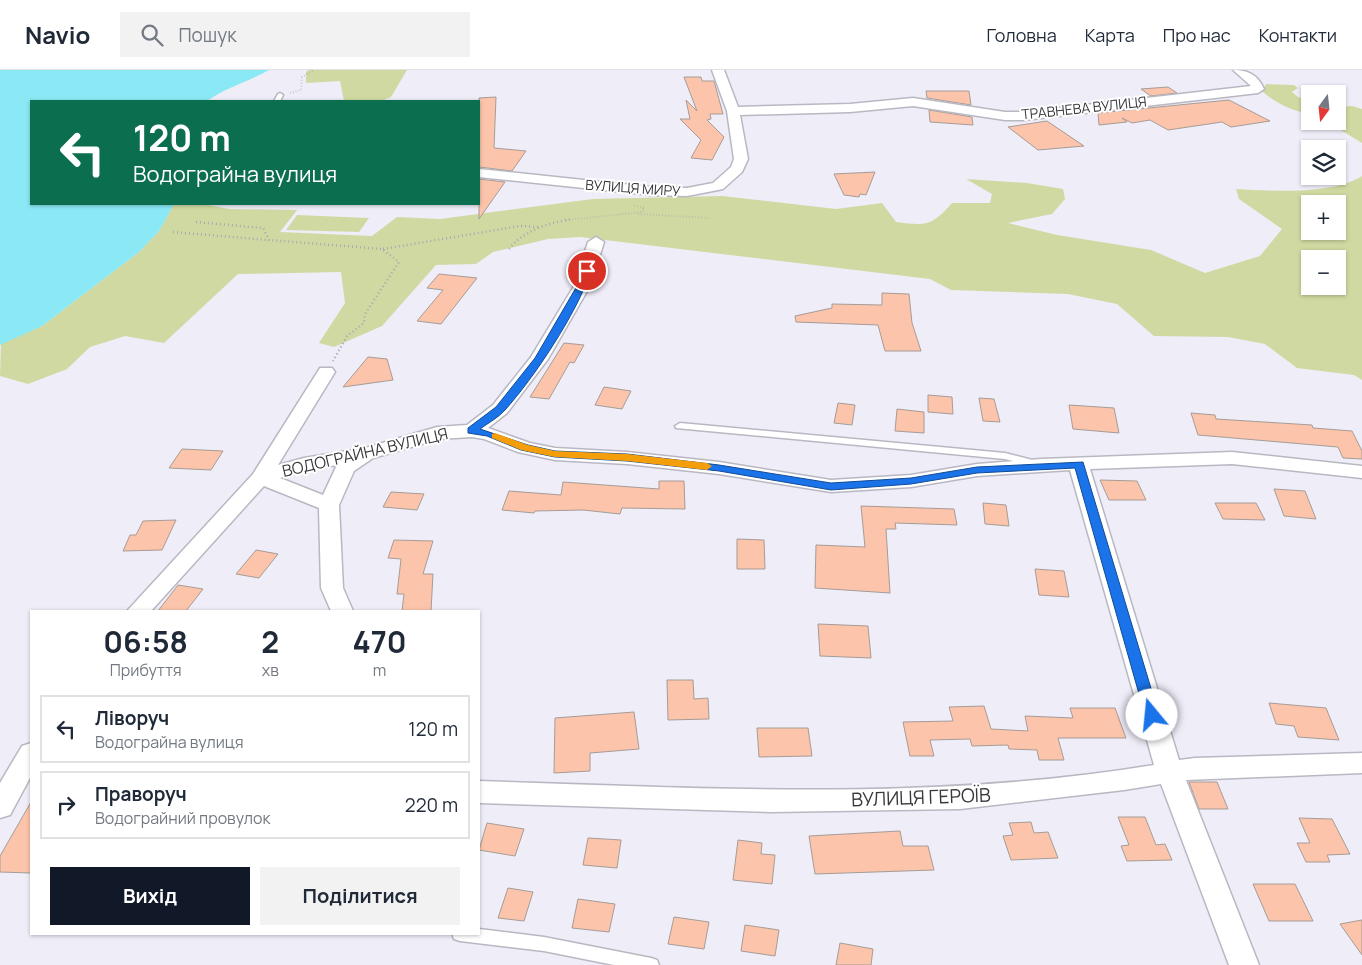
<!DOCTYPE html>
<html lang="uk">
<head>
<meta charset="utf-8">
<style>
	:root { --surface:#fff; --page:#f2f2f3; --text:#1f2937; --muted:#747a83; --line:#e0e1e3; --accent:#111827 }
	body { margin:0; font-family:Manrope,sans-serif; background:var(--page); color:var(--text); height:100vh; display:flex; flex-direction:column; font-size:19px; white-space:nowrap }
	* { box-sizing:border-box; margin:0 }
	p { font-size:16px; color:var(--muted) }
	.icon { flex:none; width:28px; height:28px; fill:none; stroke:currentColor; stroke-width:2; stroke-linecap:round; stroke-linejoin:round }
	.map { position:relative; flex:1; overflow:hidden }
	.panel { position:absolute; left:30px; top:540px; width:450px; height:325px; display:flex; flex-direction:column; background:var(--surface); border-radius:0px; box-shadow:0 1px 4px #0004 }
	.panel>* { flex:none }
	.top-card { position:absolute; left:30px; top:30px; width:450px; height:105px; border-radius:0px; box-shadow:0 1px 4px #0004; background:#0b6e4f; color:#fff; overflow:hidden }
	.needle { width:32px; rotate:195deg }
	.fabs { position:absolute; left:1301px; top:15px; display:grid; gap:10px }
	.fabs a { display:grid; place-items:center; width:45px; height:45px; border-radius:0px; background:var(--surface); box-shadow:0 1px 4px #0004; font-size:25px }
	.pin { position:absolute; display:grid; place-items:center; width:42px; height:42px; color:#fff; margin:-21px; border:2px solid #fff; border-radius:50%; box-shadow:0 1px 5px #0007 }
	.me { position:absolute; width:55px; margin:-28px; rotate:343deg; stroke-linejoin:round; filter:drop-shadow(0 0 4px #0008) }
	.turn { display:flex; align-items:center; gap:18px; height:105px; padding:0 20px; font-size:22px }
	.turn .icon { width:65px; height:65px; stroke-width:2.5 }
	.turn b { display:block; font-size:35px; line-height:42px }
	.eta { display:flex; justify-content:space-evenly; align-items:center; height:85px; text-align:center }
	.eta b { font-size:30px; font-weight:700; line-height:35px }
	.action { display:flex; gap:10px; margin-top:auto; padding:10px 20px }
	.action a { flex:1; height:58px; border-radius:0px; background:var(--accent); color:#fff; font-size:20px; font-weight:700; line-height:58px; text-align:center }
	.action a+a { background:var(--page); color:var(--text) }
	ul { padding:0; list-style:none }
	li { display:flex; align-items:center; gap:15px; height:68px; margin:0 10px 8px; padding:0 10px; border:2px solid var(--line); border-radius:0px }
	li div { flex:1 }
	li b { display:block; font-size:19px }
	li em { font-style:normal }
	header { display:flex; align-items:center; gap:30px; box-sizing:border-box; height:70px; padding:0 25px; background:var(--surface); border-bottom:1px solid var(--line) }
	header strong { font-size:24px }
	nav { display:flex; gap:28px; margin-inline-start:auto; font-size:18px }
	.search { width:350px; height:45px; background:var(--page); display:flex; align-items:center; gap:12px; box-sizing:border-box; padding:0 18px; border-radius:0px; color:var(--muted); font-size:19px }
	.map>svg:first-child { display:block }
</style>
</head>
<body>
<header>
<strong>Navio</strong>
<div class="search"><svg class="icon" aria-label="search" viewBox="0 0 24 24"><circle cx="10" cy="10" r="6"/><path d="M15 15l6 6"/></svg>Пошук</div>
<nav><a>Головна</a><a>Карта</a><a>Про нас</a><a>Контакти</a></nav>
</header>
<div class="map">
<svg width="1362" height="895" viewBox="0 0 1362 895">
	<rect width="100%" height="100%" fill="#eeedf8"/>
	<path fill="#d1d9a2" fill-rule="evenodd" d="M309,0H407L391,27L381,31H344L340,11L306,13V2Z
		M1266,14L1294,15L1298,18L1292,22L1298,27L1310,30V44C1292,41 1275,33 1262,21Z
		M1352,36L1362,39V73L1326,51H1338V37Z
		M1362,106V310L1354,305L1297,298L1265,274L1228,267L1154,266L1117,234L1068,224L951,220L930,209L580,167L548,169L493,182L476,194L436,195L382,256L334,277L319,273L345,233L341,202L238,204L164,273L125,266L90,277L67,299L28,314L0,306L1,273L42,256L139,182L159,161L174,134H203L229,139L297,140L280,162L372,166L397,147L440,149L593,129L722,126L836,139L882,133L896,152C926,156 932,156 952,133H990L992,124L966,109L1027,113L1063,119L1065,129L1052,144L1008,153L1057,165L1151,180L1205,203L1260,186L1282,159L1239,129L1236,119C1270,121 1333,125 1362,106ZM1310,134H1338V161H1310ZM1310,189H1338V216H1310Z
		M297,145L369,148L359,162L286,160Z"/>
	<path fill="#8ae9f5" d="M0,0H269C248,12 226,17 207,31H31V134H174L159,161L139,182L42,256L0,275Z"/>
	<path fill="#fcc4aa" stroke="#a69c97" d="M684,7H701L702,11H714L723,44H710L711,49L707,50L724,67L712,90L691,88L701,70L680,49H690L686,30L697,41Z
		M1168,17L1177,23L1151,26L1141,19Z
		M926,21H969L971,35L927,28Z
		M496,27L494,78L526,81L512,101L479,97V28Z
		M1229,30L1270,51L1231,57L1222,52L1168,60L1150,50L1132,53L1122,48L1127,52L1099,55L1098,43Z
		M929,40L972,47L973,55L930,52Z
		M1047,51L1084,76L1038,80L1008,57Z
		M875,102L866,125L860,124L859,127L844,125L834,104Z
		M479,109L505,112L479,149Z
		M439,204L477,208L441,254L417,251L443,220L427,218Z
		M882,223L909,224L912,253L921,281H885L878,255L796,252L795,246L832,238V234L882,235Z
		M564,273L584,275L574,293L570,292L549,329L530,327Z
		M368,287L387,289L393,310L343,317Z
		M604,317L631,321L622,339L595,335Z
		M928,325L952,327L953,344L928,342Z
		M979,328L994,329L1000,352L983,351Z
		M838,333L855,335L852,355L834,353Z
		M1069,335L1114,338L1119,363L1073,359Z
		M897,339L924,342V363L895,361Z
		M1191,343L1215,345L1216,349L1312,355L1313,358L1352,361L1362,381V389L1343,388L1338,377L1198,365Z
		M182,379L223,381L211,400L169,398Z
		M1100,410L1137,411L1146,430H1109Z
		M659,411H684L685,439L622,438L620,444L583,440L535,441L534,443L502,440L509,421L561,425L563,412L659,419Z
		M1274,419L1305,421L1316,449L1284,446Z
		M391,422L424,424L417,440L383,437Z
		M983,433L1006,435L1009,456L985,454Z
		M1215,433H1256L1265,450L1223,449Z
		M861,436L954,439L957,455L895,453L896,459H886L890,523L815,518L816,475L865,477Z
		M176,450L162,480L123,481L130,465H136L143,451Z
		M737,469L764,470L765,499H737Z
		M394,470L433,471L423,504H433L431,541H402L404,524H397L401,489L388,488Z
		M256,480L278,484L259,508L236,504Z
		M1035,499L1064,501L1069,527L1039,525Z
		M178,515L203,519L186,541H158Z
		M818,554L868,556L871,588L820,586Z
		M667,610H693L694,629L708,628L709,649L668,650Z
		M1269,633L1326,638L1339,670L1298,667L1294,656L1276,654Z
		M984,636L991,659L1028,661L1025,646L1073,648L1070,638H1115L1126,668H1058L1064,690H1039L1037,680L1009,679L1008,675L972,676L970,669L930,670L934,686H910L903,652L953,651L949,637Z
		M634,642L639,679L590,683V701L554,703L555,648Z
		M757,658H808L812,686L759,687Z
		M1189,712H1217L1228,739H1199Z
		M31,732V803L0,802V786Z
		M1118,747H1145L1156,775L1165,774L1172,790L1127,791L1121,776L1129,775Z
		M1299,748L1332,749L1350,784L1327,785L1330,792H1306L1297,773H1310Z
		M1031,752L1034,763L1048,762L1058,788L1011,790L1003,766L1013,765L1009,753Z
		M487,753L524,759L515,786L479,780Z
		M900,761L903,776H928L934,800L815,804L809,766Z
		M588,768L621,770L617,798L583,795Z
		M738,770L762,773L761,784L775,785L772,814L733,810Z
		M1253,814H1295L1313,851H1269Z
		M508,818L533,822L524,851L498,848Z
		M578,829L615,834L609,862L572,858Z
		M674,847L709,852L704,879L668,874Z
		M1362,850V885L1340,854Z
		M745,855L779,860L775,886L741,881Z
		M840,873L873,879L871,895H836Z"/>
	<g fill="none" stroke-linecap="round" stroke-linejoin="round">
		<g stroke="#b9b8c2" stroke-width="3">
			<path id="service" d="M280,23L283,25L280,31H274L278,24Z
				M680,353L1005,383L1040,392L1041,394L1036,397L1005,389L676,358L675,356Z
				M479,859L544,867L651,888L657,890L659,895H614L544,881L460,871L454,869L452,864H479Z"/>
		</g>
		<g stroke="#b9b8c2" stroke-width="3">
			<path id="minor" d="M712,0H724L738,37L850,34L913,28L1005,42H1024L1251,16L1233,0C1248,0 1258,5 1264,19L1258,23L1024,50H1005L913,36L850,42L740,45L748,89L742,102L723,119L718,120L687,126L650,125L479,107V99L650,117L687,118L713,113L731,97L734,89L727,41Z
				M596,167L604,172L590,216L548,289L507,343L488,358L530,373L555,378L627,382L719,392L831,410L911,405L977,394L1041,389L1232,382L1362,396V408L1232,394L1090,399L1179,690L1195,688L1362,683V703L1186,710L1259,895H1229L1161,714L1124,720L960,739L772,742L479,733V711C704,718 930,732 1154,695L1070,400L977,406L911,417L831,422L719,404L627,394L555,390L518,382L484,369L472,367L439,369L373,388L354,401L339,435L343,518L353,541H331L321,518L319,438L264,416L151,541H127L253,404L320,298H332L335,302L278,395L304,388L365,378L437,357L467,355L493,335L531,287L574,216L588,172ZM337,395L323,425L280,408L307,400Z
				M31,673V706L10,745L0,748V713L22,676Z"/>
		</g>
		<path stroke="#a8a8b0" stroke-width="2" stroke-dasharray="0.5 2.5" stroke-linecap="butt" d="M290,23L301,20L302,7L314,0
			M638,144L710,148
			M566,150L643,142V138L634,135"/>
		<path stroke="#a8a8b0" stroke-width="2.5" stroke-dasharray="1 3" stroke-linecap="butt" d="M196,152L263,158L269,170L382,179L399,192L365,244L364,253L347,266L333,291
			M173,162L269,170
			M383,179L520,156L540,157
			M509,179C524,160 549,153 572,149"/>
		<use href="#service" fill="#fff" fill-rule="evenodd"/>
		<use href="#minor" fill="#fff" fill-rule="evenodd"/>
	</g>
	<path fill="#1a73e8" stroke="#114b97" d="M584,199L591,201C577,243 534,308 505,340C498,348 488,353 480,359L528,375L555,381L627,384L719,395L831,413L911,408L977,397L1083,392L1159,645L1157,648L1152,650L1145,645L1075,398L977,403L911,414L831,420L719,401L627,391L555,387L521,380L487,366L468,363V358L496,337L535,288L577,216Z"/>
	<path fill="#f59e0b" d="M495,363L528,375L555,381L627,384L707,393L712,396L707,400L627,391L555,387L521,380L492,368V364Z"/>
	<g text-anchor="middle" stroke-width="4" stroke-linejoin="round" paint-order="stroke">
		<g font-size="14" fill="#39393d" stroke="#fff">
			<text transform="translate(1084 38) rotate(-6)" y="5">ТРАВНЕВА ВУЛИЦЯ</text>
			<text transform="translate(633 118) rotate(4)" y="5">ВУЛИЦЯ МИРУ</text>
		</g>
		<g font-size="16" fill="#39393d" stroke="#fff">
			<text transform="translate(365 382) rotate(-13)" y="6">ВОДОГРАЙНА ВУЛИЦЯ</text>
		</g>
		<g font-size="19" fill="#39393d" stroke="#fff">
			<text transform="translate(921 727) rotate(-2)" y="7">ВУЛИЦЯ ГЕРОЇВ</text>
		</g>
	</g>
</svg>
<div class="fabs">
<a><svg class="needle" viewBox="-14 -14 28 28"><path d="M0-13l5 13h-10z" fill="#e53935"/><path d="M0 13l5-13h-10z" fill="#747a83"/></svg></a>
<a><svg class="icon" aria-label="layers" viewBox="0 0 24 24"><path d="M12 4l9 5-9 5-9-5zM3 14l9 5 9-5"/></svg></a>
<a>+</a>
<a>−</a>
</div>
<div class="pin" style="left:587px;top:201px;background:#d93025"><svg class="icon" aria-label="arrive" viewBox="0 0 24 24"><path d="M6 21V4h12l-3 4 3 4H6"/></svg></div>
<svg class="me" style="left:1152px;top:645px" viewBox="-20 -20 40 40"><circle r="19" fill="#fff"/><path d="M0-13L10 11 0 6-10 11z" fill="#1a73e8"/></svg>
<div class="top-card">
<div class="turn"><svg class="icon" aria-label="left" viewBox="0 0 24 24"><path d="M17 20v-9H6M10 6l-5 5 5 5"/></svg><div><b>120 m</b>Водограйна вулиця</div></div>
</div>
<section class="panel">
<div class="eta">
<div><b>06:58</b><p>Прибуття</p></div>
<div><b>2</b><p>хв</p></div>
<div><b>470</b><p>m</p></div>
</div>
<ul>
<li><svg class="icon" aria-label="left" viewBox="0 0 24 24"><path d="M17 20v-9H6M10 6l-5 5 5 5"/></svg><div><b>Ліворуч</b><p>Водограйна вулиця</p></div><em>120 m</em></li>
<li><svg class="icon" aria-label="right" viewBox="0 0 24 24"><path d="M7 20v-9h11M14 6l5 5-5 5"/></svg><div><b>Праворуч</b><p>Водограйний провулок</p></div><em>220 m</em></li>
</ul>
<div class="action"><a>Вихід</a><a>Поділитися</a></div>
</section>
</div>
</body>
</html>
